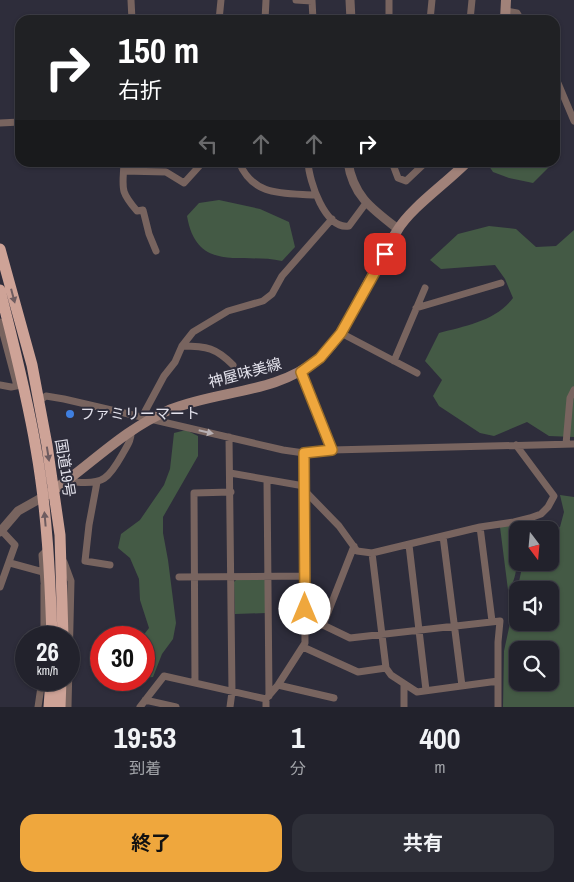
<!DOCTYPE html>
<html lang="ja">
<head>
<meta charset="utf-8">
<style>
	:root { --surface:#22222c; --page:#2e2f38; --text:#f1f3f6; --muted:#a2a4a9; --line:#3f3f48; --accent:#efa73d }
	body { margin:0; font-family:"Archivo Narrow","Noto Sans JP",sans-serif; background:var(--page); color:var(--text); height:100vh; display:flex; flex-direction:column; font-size:19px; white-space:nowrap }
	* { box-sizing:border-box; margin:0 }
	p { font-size:16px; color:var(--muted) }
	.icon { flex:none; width:28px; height:28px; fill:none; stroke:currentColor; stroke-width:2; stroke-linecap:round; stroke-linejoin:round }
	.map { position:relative; height:707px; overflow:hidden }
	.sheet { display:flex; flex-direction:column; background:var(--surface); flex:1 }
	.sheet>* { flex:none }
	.guide { position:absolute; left:15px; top:15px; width:545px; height:152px; border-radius:15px; box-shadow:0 1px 4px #0004,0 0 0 1px var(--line); background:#202124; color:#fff; overflow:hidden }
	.needle { width:32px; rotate:164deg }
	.tools { position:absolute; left:509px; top:521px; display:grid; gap:10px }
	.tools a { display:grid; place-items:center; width:50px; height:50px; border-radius:10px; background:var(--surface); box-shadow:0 1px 4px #0004,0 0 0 1px var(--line); font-size:25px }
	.speed { position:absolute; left:15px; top:626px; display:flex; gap:10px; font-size:25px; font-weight:700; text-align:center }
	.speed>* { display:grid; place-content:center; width:65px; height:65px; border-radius:50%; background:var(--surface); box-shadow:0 1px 4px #0004,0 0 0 1px var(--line); line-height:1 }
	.speed small { font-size:12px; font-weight:400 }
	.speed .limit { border:8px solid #d22; background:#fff; color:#111 }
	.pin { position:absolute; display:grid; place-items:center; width:42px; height:42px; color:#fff; margin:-21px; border-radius:10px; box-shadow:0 2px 8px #0006 }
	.me { position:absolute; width:55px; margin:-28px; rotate:0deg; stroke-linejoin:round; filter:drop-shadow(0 0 4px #0008) }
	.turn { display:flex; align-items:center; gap:18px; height:105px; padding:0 20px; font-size:22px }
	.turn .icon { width:65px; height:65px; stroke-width:2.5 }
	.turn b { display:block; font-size:35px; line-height:42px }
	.lanes { display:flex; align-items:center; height:48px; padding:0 20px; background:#0003; justify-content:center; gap:25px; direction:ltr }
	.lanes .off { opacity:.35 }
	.eta { display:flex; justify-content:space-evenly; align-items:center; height:85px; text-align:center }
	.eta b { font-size:30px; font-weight:700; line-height:35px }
	.cta { display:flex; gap:10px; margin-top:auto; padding:10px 20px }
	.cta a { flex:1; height:58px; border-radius:15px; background:var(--accent); color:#111; font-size:20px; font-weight:700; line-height:58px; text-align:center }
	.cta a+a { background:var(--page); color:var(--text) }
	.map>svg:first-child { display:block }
</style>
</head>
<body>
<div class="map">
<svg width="574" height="707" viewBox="0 0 574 707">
	<rect width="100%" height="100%" fill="#2e2d3b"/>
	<path fill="#445a45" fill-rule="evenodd" d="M487,163H549V167L533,183L509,178L493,172Z
		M219,200L260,209L289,222L295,247L282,261C241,252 197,274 187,216L199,203Z
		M489,226L516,229L536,247L556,246L574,230V437L549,436L527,422L494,436L480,433L439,406L433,396L442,380L425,361L439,333C465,326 496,321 513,298L505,279L495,265L441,269L430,260L458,234Z
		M186,430L198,436V456L163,517V533L168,560L176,623L173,639L162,654L153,677L144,678V638L142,637L149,628L140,600L139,579L130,558L118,548L121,534L140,520L164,485L170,469L174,433Z
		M560,495L574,497V707H503L504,651L523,563L550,562V531L560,527L564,512ZM518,590H550V622H518ZM518,650H550V682H518Z
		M528,521L524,530H518C517,546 520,578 508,590L500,527Z
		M264,579L266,582V613L235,614L234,582L236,580Z"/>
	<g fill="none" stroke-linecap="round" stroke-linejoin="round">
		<path stroke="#78645f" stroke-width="7" d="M131,0L132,20
			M296,0L312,1
			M312,0L313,20
			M506,11L517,13L521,20
			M313,18H389
			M219,20L221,0
			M265,20L266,0
			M389,20V0
			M430,20L432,0
			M470,20L472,0
			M555,76L574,121
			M0,123L20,122
			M124,162C123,189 119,190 137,211L143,210L149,234L156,251
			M239,162C253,197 284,193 315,195
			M308,162C309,181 325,230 349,226L366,203
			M392,162L398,178L406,181L426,162
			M124,171L166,172L184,183L203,162
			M416,308L501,283
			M0,322L17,386
			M341,333L417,373
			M182,346C207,346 216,348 233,365
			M394,361L425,288
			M301,372L332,450
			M0,385L11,387L21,385
			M39,401L46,396L64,399L283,450L304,453L332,450L574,444
			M142,417L164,376L175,362L182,346L193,332L228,311L263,301L272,294L282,276L332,219
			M229,437L232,692L230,707
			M566,444L570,398L574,390
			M230,473L304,486
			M71,476L76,482C103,485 109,478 122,455C127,446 132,440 131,430
			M267,480L269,696
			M97,482L89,525L85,561L110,565
			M304,490L339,526L357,551L372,553L480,527L514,522L530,518L541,514L548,507L554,496L516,445
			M480,527L492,621
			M443,536L462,686
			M409,545L426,690
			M372,553L386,668
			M64,562L71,581L68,707
			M10,563L43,572
			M179,577L304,576
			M44,582L42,555L48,549
			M0,587L15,545L1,530
			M323,625L354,546
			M305,626L323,625L350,638L500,621L498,642V707
			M44,638V585L47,576
			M303,647L358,672L386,668L391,675L417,692L498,681
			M195,683L194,493L231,492
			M278,685L334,698
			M266,699V707
			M145,700L176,707
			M38,707L42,680
			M140,707L164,676L266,699L278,685L305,643L304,453
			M404,707V684"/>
		<path stroke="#78645f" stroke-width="9" d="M350,0L351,20
			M348,162C353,196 372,209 398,229
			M0,532L18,511L43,497"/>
		<path stroke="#a18279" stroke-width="10" d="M505,20L506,0
			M48,494C90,466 121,431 169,410C218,390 276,394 318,359C335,346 345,325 355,307C369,282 382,255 397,231C410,208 448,182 467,162"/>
		<path stroke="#cea397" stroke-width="11" d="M0,249L32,365L47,445L60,535L63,638
			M0,290C13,342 27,395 36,449C47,511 50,574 52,638
			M49,707L51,680
			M60,707L61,680"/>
	</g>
	<defs><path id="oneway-solid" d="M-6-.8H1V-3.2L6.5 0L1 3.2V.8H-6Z" transform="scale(1.25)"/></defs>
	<g fill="#6e5c60">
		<use href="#oneway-solid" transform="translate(13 296) rotate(75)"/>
		<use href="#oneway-solid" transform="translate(48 454) rotate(81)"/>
		<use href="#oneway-solid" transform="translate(45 519) rotate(-95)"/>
	</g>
	<use fill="#b8b0b4" href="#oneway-solid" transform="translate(206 432) rotate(13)"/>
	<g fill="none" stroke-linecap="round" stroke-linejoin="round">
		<g stroke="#9b6d28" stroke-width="12">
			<path id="route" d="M305,609L304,453L332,450L301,372L320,358L341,333L385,254"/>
		</g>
		<use href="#route" stroke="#efa73d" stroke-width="9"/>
	</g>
	<circle fill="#3f7fe0" stroke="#2e2d3b" stroke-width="2" cx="70" cy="414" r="5"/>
	<g text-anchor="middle" stroke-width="4" stroke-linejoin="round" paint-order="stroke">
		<g font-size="15" fill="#e3e2ec" stroke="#2e2d3b">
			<text transform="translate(245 373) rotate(-15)" y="5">神屋味美線</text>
			<text transform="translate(65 468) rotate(81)" y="5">国道19号</text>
		</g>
		<g font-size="15" fill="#e3e2ec" stroke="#2e2d3b" text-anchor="start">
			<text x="80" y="419">ファミリーマート</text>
		</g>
	</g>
</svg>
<div class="tools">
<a><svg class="needle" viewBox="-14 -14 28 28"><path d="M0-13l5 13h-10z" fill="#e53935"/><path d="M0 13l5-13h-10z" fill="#a2a4a9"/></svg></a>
<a><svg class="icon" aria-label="sound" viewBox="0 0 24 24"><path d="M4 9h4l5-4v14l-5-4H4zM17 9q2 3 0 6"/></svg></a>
<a><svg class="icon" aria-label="search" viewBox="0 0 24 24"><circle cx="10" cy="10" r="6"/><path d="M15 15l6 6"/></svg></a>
</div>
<div class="speed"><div>26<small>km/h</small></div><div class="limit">30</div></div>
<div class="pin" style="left:385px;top:254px;background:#d93025"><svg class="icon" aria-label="arrive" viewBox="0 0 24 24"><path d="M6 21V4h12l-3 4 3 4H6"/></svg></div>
<svg class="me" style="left:305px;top:609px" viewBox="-20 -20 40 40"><circle r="19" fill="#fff"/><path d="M0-13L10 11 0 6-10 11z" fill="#efa73d"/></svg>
<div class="guide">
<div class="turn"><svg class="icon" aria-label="right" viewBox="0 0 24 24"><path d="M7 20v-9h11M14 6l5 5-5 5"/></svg><div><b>150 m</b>右折</div></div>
<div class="lanes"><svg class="icon off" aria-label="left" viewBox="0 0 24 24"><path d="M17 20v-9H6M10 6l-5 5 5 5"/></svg><svg class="icon off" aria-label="ahead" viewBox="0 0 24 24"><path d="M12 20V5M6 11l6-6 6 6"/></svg><svg class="icon off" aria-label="ahead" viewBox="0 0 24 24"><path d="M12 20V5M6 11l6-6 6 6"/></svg><svg class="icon" aria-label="right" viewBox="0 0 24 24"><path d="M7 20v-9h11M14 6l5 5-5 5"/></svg></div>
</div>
</div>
<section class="sheet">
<div class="eta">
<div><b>19:53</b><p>到着</p></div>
<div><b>1</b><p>分</p></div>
<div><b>400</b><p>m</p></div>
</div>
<div class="cta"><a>終了</a><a>共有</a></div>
</section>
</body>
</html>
